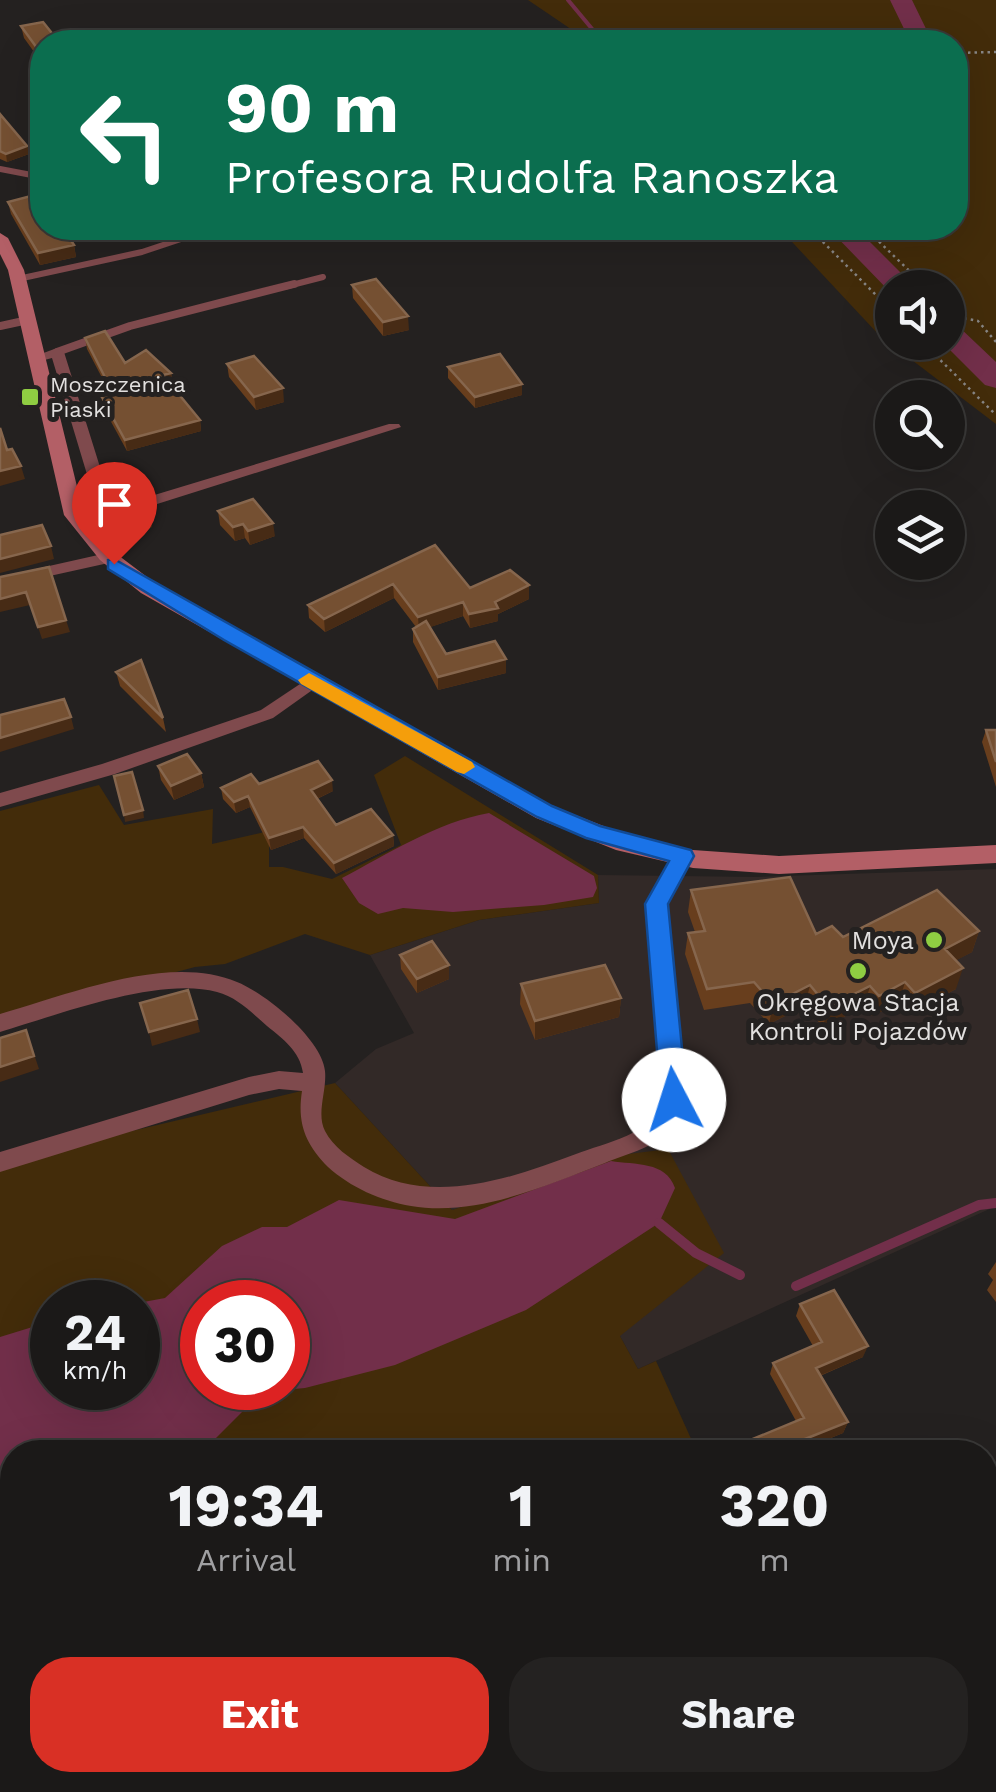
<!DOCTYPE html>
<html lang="en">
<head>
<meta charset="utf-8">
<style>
	:root { --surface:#1b1918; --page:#242221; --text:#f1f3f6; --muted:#a0a0a2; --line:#393837; --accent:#d93025 }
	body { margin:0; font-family:"Work Sans",sans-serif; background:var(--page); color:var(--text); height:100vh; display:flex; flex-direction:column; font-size:38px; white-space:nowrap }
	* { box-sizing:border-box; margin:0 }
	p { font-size:32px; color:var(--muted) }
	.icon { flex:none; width:55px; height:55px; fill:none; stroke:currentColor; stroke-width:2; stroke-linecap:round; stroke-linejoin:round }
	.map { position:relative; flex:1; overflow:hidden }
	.panel { position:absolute; left:0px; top:1440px; width:998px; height:352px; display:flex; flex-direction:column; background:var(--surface); border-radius:40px 40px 0 0; box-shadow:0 10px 40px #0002,0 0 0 2px var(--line) }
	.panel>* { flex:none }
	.banner { position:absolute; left:30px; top:30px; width:938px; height:210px; border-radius:40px; box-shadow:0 10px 40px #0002,0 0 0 2px var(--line); background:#0b6e4f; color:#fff; overflow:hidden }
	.fabs { position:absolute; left:875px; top:270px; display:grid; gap:20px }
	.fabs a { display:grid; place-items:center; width:90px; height:90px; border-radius:50%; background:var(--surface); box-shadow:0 10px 40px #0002,0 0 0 2px var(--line); font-size:50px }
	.speed { position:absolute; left:30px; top:1280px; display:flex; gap:20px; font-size:50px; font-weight:700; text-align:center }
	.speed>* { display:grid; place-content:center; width:130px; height:130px; border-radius:50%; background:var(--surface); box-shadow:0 10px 40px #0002,0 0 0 2px var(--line); line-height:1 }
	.speed small { font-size:25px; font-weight:400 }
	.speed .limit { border:15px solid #d22; background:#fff; color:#111 }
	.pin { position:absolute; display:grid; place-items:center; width:85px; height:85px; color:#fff; margin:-102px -42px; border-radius:50% 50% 50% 0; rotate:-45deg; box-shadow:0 0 10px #0007 }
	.pin .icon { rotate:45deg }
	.me { position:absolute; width:110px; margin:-55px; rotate:355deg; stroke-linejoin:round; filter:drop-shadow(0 0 8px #0008) }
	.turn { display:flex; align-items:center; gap:35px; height:210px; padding:0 30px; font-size:45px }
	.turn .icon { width:130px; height:130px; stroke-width:2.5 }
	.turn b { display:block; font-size:70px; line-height:85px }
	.eta { display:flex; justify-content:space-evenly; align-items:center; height:170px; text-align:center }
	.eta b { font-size:60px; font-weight:700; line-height:70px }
	.primary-button { display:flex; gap:20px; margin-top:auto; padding:20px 30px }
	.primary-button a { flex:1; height:115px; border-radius:40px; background:var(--accent); color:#fff; font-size:40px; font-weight:700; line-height:115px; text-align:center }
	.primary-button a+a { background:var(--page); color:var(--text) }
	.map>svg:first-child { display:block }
</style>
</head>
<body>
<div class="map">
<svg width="996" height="1792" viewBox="0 0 996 1792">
	<rect width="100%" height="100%" fill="#242120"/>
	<path fill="#322927" d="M996,869V1206L638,1369L620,1336L504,1194L452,1210L335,1083L376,1049L414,1033L370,955L479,920L599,903L598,875L756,877Z"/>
	<path fill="#432c0a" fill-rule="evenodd" d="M528,0H996V424L879,335L779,228H955V42H590ZM892,288H948V342H892Z
		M405,756L598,875L599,903L479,920L370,955L305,934L225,964L195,967L0,1019V811L99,785L124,825L213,809L212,844L269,831V867H283L332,879L401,845L374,775Z
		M335,1083L452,1210L621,1155L668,1149L724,1253L620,1336L638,1369L656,1361L697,1452H12V1780H151L116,1792H0V1171L98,1139ZM52,1302H138V1388H52ZM202,1302H288V1388H202Z
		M996,1533V1792H642L636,1780H985V1538Z"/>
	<path fill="#722f4a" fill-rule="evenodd" d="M489,813L594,876L597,888L593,897L544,905L453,912L403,908L378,914L359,903L342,878C388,854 437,822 489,813Z
		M611,1161C635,1165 666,1161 675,1188L659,1223L526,1310L395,1365L305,1388L262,1392L202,1452H12L9,1512L12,1516V1537L0,1539V1337L52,1321V1388H138V1303L165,1298L222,1246L262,1227H287L339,1200L455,1219ZM202,1302H288V1388H202Z"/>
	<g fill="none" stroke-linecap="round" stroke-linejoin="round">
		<path stroke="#722f4a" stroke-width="4" d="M568,0L603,42"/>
		<path stroke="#722f4a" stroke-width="10" d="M659,1223L696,1253L740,1275
			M796,1286L979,1205L996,1203
			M985,1729L996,1723
			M871,1792L899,1780"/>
		<path fill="#722f4a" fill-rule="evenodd" d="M890,0H912L930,37L927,42H901L907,35Z
			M828,228H856L916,288H892V294Z
			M948,323L958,326L996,362V388L985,385L942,342H948Z"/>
		<path stroke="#888685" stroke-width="2.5" stroke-dasharray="2.5 4" stroke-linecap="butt" d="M955,53L996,52
			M809,228L892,311
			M865,228L927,288
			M948,300L965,313L948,320
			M958,317L978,321L996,342
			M922,342L996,415"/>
		<path stroke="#7f4a4d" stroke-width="6" d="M0,169L42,177
			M18,279L142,252L214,228
			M284,287L323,277"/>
		<path stroke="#7f4a4d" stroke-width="8" d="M0,326L28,320
			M57,352L130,326L294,284"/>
		<path stroke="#7f4a4d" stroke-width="10" d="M657,904L683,856"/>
		<path fill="#7f4a4d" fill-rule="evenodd" d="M57,348L64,352L110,499L117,503H128L389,424H399L401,427L135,511H108L95,501L52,358L37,362L30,358Z
			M107,553L113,554V562L0,587V577Z
			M312,676L321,682L318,686L273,718L115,774L0,807V793L102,764L261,710Z
			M657,896L664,899L667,904L685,1100C682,1113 677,1125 667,1133C650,1149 626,1154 605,1163C545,1186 476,1217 411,1206C381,1201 350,1187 328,1167C305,1144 297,1123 302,1091L279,1089L249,1095L0,1172V1152L249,1077L279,1071L303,1073C300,1051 283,1039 267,1026C252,1013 237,997 217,992C159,976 57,1015 0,1032V1014C68,995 168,953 237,982C265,993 322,1039 325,1071C327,1091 316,1113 325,1131C333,1147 350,1158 364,1167C429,1207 510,1179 576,1154C604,1143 655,1134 663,1100L647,904L650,899Z
			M996,1496V1523L985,1527V1500Z
			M183,1780H246L238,1792H175Z"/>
		<path fill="#b35f66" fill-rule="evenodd" d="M0,233L8,238L24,270L84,515L114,552L155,583L552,806L632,837L693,850L779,856L996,845V863L779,874L693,868L616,850L536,818L141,593L100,560L64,515L8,270L0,254Z"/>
	</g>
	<path fill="#683e1d" d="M21,26L42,42V63L24,38Z
		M0,114L27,146L29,154L7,162L0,159Z
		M8,202L74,245L76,257L40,265L11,214Z
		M352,285L409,330L383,336L353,298Z
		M85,338L125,363L171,373L173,385H171L200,420L201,431L127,451L103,407L101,396L110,393L87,349Z
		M227,364L284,402L256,410L229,377Z
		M448,367L522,384V395L475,408L448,378Z
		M116,502L149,513L152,527L132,533L119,516Z
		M218,511L275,536L250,545L245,538L235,541L220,525Z
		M435,545L470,588L529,599L498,614V621L470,628L463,616L430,627L446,654L506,673L438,690L413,642V629L416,627L394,598L325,632L309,618L308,605Z
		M116,672L163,718L166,732L120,686Z
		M986,730H996V787L982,742Z
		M158,766L201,773L204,787L174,800L161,780Z
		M259,784L333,791L317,799L336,825L393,835L394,846L336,874L304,838L271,850L250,807L236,813L223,799L221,788Z
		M691,890L816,934L843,937L979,931L972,952L956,960V989L909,1013L899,1003L872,1016L864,1007L823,1027L805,1006L769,1024L750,1003L704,1010L685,954L688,933L695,932L688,912Z
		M400,955L449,965V979L417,993L401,969Z
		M521,984L621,998L619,1017L535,1040L520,1004Z
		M996,1262V1302L987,1290L993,1280L988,1274Z
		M800,1304L863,1357L820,1376L848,1422L843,1433L804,1449L806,1452H729L731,1448L796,1421L770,1374L773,1363L813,1346L796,1316Z"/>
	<path fill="#472b15" d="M27,146L29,154L7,162L6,154Z
		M74,245L76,257L40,265L38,253Z
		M408,316L409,330L383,336V322Z
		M171,373L173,385L165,387L163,375Z
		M522,384V395L475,408V397Z
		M283,388L284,402L256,410L254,397Z
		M200,420L201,431L127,451L125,440Z
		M21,466L25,479L0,486V471Z
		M149,513L152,527L132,533L129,519Z
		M273,523L275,536L250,545L248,531Z
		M243,524L245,538L235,541L233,527Z
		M51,546L54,559L0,573V559Z
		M393,584L394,598L325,632L324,619Z
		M529,585V599L498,614V621L470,628L469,614Z
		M26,592L30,605L0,612V599Z
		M463,602V616L419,631L418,617Z
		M66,620L70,632L42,639L38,627Z
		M506,659V673L438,690V677Z
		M71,717L74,729L0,752V738Z
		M201,773L204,787L174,800L171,786Z
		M332,780L333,791L312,801L311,790Z
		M248,796L250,807L236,813L234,802Z
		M143,810L144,818L125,822L124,815Z
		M303,827L304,838L271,850L269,838Z
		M393,835L394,846L336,874L334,863Z
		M979,931L972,952L938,970L945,949Z
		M449,965V979L417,993V979Z
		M963,968L956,989L909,1013L915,993Z
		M905,982L899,1003L872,1016L879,996Z
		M810,985L805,1006L769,1024L773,1004Z
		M870,986L864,1007L823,1027L828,1007Z
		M621,998L619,1017L535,1040V1021Z
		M197,1019L200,1032L152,1046L149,1032Z
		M26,1030L39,1069L0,1082V1067Z
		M868,1346L863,1357L812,1379L816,1368Z
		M848,1422L843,1433L796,1452L800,1441Z"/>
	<path fill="#755032" stroke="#86664d" stroke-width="2.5" d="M43,22L59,42H42V55L21,26Z
		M0,114L27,146L6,154L0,151Z
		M42,193V228H63L74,245L38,253L8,202Z
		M376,279L408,316L383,322L352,285Z
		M105,331L125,363L146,350L171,373L163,375L200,420L125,440L101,396L113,393L85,338Z
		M500,354L522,384L475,397L448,367Z
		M254,356L283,388L254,397L227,364Z
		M0,428L7,450L12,449L21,466L0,471Z
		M138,499L149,513L129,519L116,502Z
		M253,499L273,523L248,531L243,524L233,527L218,511Z
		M42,525L51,546L0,559V535Z
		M435,545L470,588L510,570L529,585L495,602L498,608L469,614L463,602L418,617L393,584L324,619L308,605Z
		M49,567L66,620L38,627L26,592L0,599V577Z
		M426,621L446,654L495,641L506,659L438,677L413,629Z
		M141,660L163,718L116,672Z
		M64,699L71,717L0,738V715Z
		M986,730H996V762Z
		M187,754L201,773L171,786L158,766Z
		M318,761L332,780L311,790L336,825L371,809L393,835L334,863L303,827L269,838L248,796L234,802L221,788L251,774L259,784Z
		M132,772L143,810L124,815L114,776Z
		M790,877L816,934L832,926L843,937L937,890L979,931L945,949L963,968L915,993L905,982L879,996L870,986L828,1007L810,985L773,1004L754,982L707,989L688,933L705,931L691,890Z
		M432,941L449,965L417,979L400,955Z
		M605,965L621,998L535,1021L521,984Z
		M188,990L197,1019L149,1032L140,1003Z
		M26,1030L34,1056L0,1067V1038Z
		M834,1290L868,1346L816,1368L848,1422L800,1441L806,1452H733L731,1448L804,1418L773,1363L822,1342L800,1304Z
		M552,1780H603L608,1792H529Z"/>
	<path fill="#1a73e8" stroke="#114b97" stroke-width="2.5" d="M114,559L552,806L600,826L691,850L694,856L668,904L687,1100L683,1108L674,1111L665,1108L661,1100L645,904L669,861L586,838L537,817L224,640L108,569V560Z"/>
	<path fill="#f59e0b" d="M309,673L472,762L475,767L464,774L457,772L301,684L298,680Z"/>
	<g fill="#8fcd42" stroke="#242120" stroke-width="4">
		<rect x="20" y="387" width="20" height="20" rx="5"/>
		<circle cx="934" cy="940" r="10"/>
		<circle cx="858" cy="971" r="10"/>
	</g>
	<g text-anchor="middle" stroke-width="10" stroke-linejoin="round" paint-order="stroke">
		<g font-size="22" fill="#e2e0df" stroke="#242120" text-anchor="start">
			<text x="50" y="392">Moszczenica<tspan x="50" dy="25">Piaski</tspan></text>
		</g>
		<g font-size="25" fill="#e2e0df" stroke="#242120" text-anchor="end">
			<text x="914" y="949">Moya</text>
			<text x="858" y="1011" text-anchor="middle">Okręgowa Stacja<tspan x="858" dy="29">Kontroli Pojazdów</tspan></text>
		</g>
	</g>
</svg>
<div class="fabs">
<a><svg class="icon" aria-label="sound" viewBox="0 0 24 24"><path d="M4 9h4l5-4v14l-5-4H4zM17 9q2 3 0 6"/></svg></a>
<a><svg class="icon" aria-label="search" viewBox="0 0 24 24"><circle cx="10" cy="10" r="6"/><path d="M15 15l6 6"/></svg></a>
<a><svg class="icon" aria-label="layers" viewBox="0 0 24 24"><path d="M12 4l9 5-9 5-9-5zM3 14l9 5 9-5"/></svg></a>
</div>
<div class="speed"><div>24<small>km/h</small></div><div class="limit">30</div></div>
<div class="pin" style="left:114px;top:564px;background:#d93025"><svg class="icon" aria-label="arrive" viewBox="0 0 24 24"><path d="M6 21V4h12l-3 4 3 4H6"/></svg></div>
<svg class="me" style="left:674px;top:1100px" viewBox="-20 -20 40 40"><circle r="19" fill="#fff"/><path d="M0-13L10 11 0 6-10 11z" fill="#1a73e8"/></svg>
<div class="banner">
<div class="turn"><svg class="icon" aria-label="left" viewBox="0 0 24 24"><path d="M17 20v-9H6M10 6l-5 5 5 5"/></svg><div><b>90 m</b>Profesora Rudolfa Ranoszka</div></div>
</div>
<section class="panel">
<div class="eta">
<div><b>19:34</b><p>Arrival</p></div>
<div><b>1</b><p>min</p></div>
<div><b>320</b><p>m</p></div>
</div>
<div class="primary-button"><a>Exit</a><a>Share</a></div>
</section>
</div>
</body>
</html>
